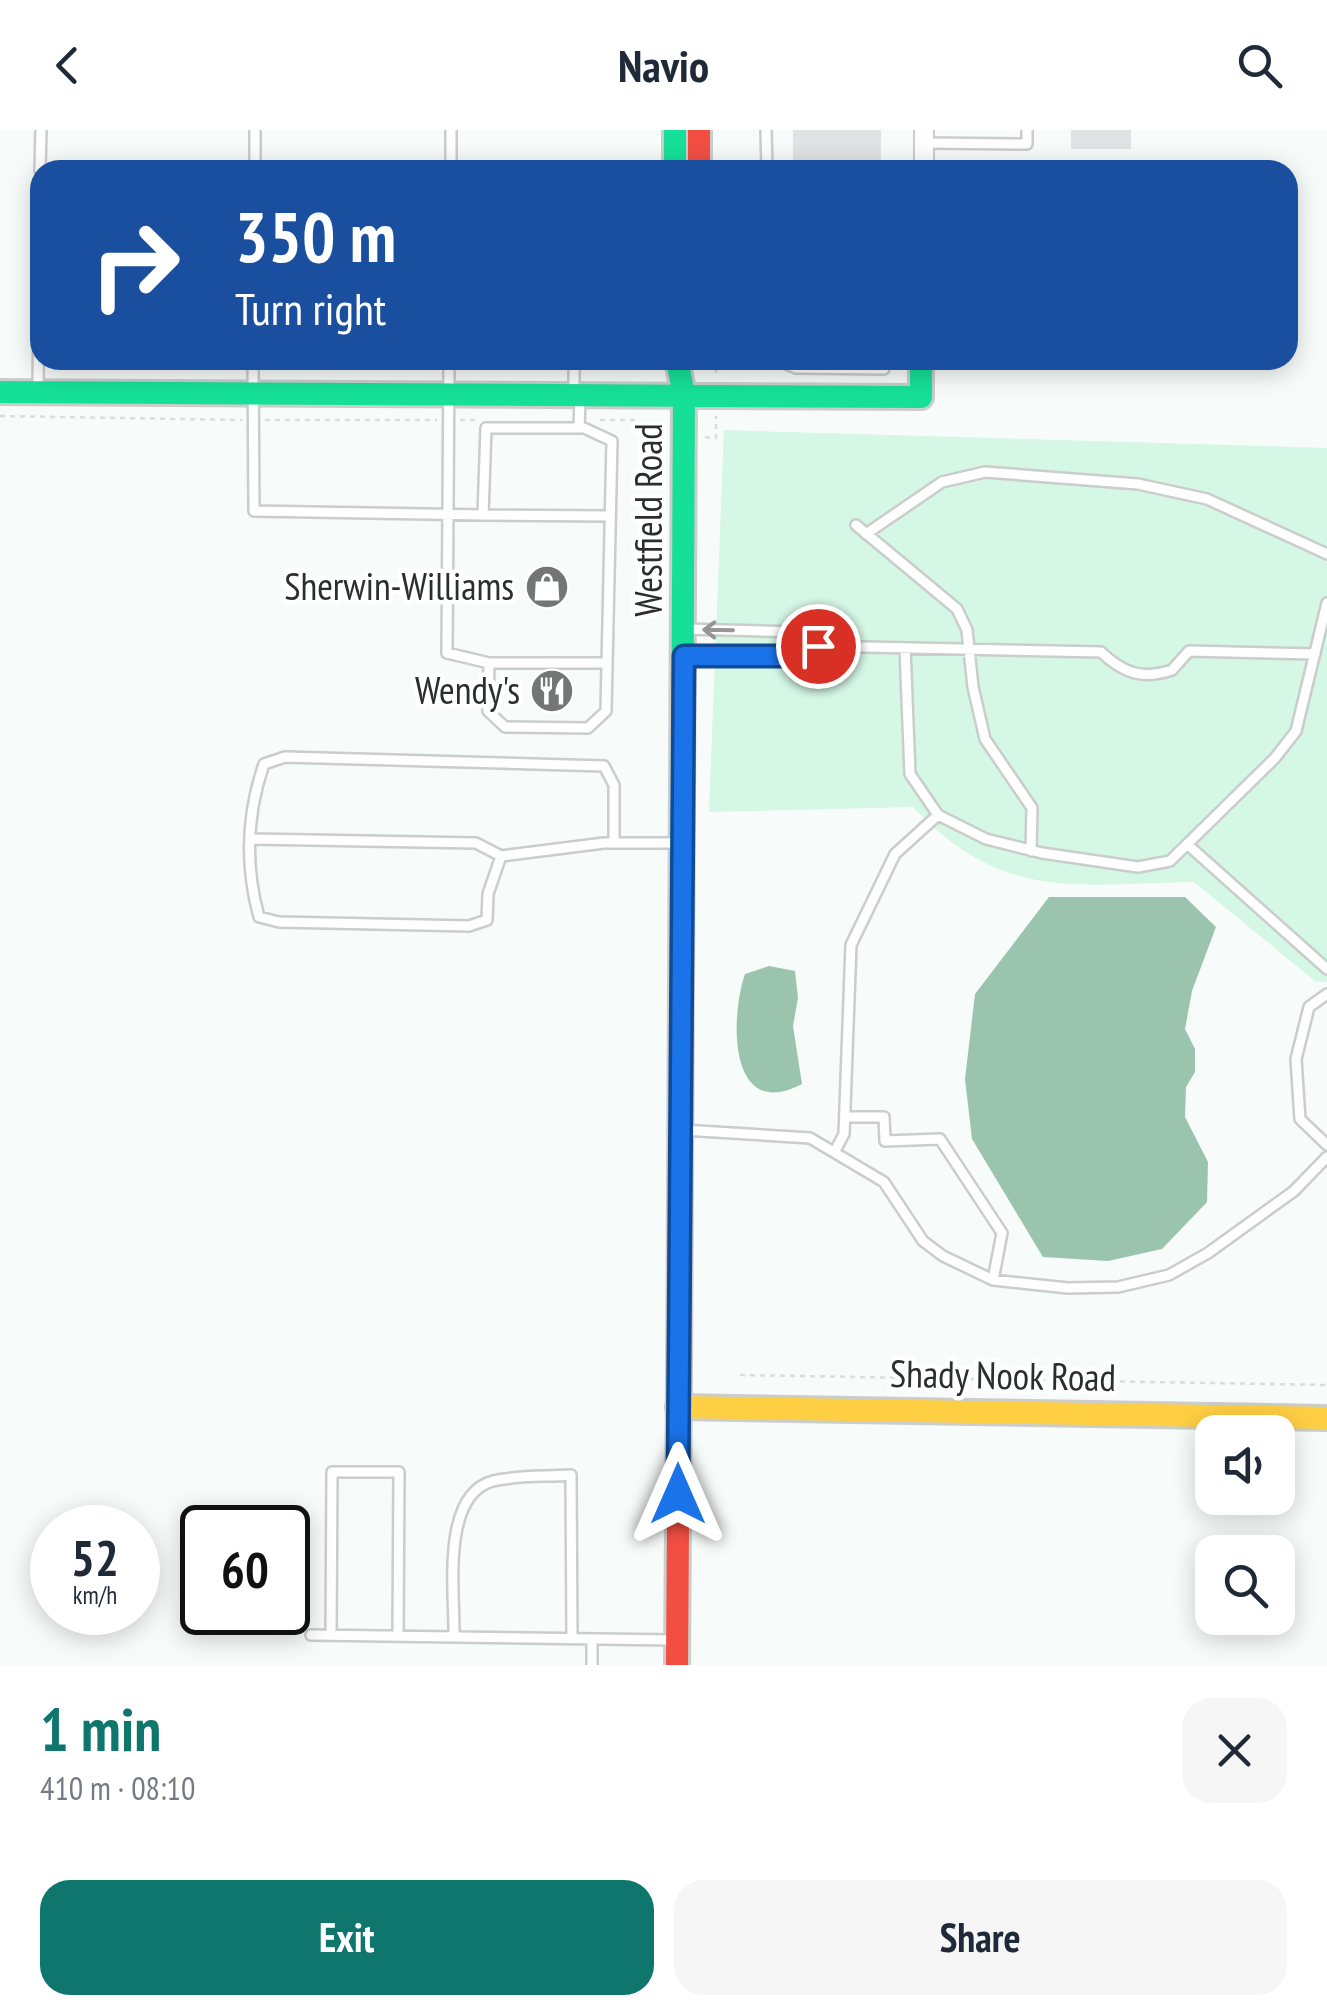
<!DOCTYPE html>
<html lang="en">
<head>
<meta charset="utf-8">
<style>
	:root { --surface:#fff; --page:#f6f6f7; --text:#1f2937; --muted:#747a83; --accent:#0f766e }
	body { margin:0; font-family:"PT Sans Narrow",sans-serif; background:var(--page); color:var(--text); height:100vh; display:flex; flex-direction:column; font-size:38px; white-space:nowrap }
	* { box-sizing:border-box; margin:0 }
	p { font-size:32px; color:var(--muted) }
	.icon { flex:none; width:55px; height:55px; fill:none; stroke:currentColor; stroke-width:2; stroke-linecap:round; stroke-linejoin:round }
	.map { position:relative; height:1535px; overflow:hidden }
	.sheet { display:flex; flex-direction:column; background:var(--surface); flex:1 }
	.sheet>* { flex:none }
	.hud { position:absolute; left:30px; top:30px; width:1268px; height:210px; border-radius:30px; box-shadow:0 5px 25px #0003; background:#1a4fa0; color:#fff; overflow:hidden }
	.tools { position:absolute; left:1195px; top:1285px; display:grid; gap:20px }
	.tools a { display:grid; place-items:center; width:100px; height:100px; border-radius:20px; background:var(--surface); box-shadow:0 5px 25px #0003; font-size:50px }
	.speed { position:absolute; left:30px; top:1375px; display:flex; gap:20px; font-size:50px; font-weight:700; text-align:center }
	.speed>* { display:grid; place-content:center; width:130px; height:130px; border-radius:50%; background:var(--surface); box-shadow:0 5px 25px #0003; line-height:1 }
	.speed small { font-size:25px; font-weight:400 }
	.speed .limit { border:5px solid #111; border-radius:15px; background:#fff; color:#111 }
	.pin { position:absolute; display:grid; place-items:center; width:85px; height:85px; color:#fff; margin:-42px; border:5px solid #fff; border-radius:50%; box-shadow:0 2px 10px #0007 }
	.me { position:absolute; width:110px; margin:-55px; rotate:0deg; stroke-linejoin:round; filter:drop-shadow(0 0 8px #0008) }
	.turn { display:flex; align-items:center; gap:35px; height:210px; padding:0 40px; font-size:45px }
	.turn .icon { width:130px; height:130px; stroke-width:2.5 }
	.turn b { display:block; font-size:70px; line-height:85px }
	.round { display:grid; place-items:center; flex:none; width:105px; height:105px; border-radius:30px; background:var(--page) }
	.overview { display:flex; align-items:center; justify-content:space-between; height:170px; padding:0 40px }
	h1 { font-size:60px; font-weight:600; line-height:75px; color:var(--accent) }
	.action { display:flex; gap:20px; margin-top:auto; padding:20px 40px }
	.action a { flex:1; height:115px; border-radius:30px; background:var(--accent); color:#fff; font-size:40px; font-weight:600; line-height:115px; text-align:center }
	.action a+a { background:var(--page); color:var(--text) }
	header { display:flex; justify-content:space-between; align-items:center; height:130px; padding:0 40px; background:var(--surface); font-size:45px; font-weight:600 }
	.map>svg:first-child { display:block }
</style>
</head>
<body>
<header><svg class="icon" aria-label="back" viewBox="0 0 24 24"><path d="M15 5l-7 7 7 7"/></svg>Navio<svg class="icon" aria-label="search" viewBox="0 0 24 24"><circle cx="10" cy="10" r="6"/><path d="M15 15l6 6"/></svg></header>
<div class="map">
<svg width="1327" height="1535" viewBox="0 0 1327 1535">
	<rect width="100%" height="100%" fill="#f7fbf9"/>
	<path fill="#d5f7e5" d="M724,300L1327,318V852L1315,851L1194,752C1074,754 1003,772 913,677L709,682Z"/>
	<path fill="#9bc4af" d="M1049,767H1185L1216,797L1192,861L1185,899L1195,919V942L1186,957L1185,987L1208,1032L1207,1072L1162,1119L1108,1131L1043,1127L972,1009L965,949L975,864Z
		M769,836L795,841L798,868L793,896L802,954C728,993 730,887 745,844Z"/>
	<path fill="#e1e2e3" d="M793,0H881V32L809,31L793,40Z
		M1071,0H1131V19H1071Z"/>
	<g fill="none" stroke-linecap="round" stroke-linejoin="round">
		<g stroke="#cacdcb" stroke-width="14">
			<path id="lane" d="M766,0L767,40
				M924,13L1027,14V0
				M40,40L41,0
				M255,40V0
				M451,40V0
				M253,230L254,381L483,385
				M449,230L447,523L489,533L488,581L505,597L588,598L606,581C608,491 610,401 612,311L584,298H486L483,385L610,386
				M777,230L796,238L884,239
				M38,259L40,72
				M574,262V230
				M579,298L580,268
				M856,395L957,479L967,500L973,557L985,609L1032,678L1031,721
				M866,404L942,352L985,342L1138,354L1207,369L1327,424
				M685,499L798,502L818,516
				M905,518L910,644L938,685L986,709L1042,723L1138,737L1170,731L1275,628L1296,601L1327,473
				M687,526H795L818,516L1101,522C1123,543 1142,550 1172,540L1189,521L1315,524
				M489,533H607
				M250,709L476,713L501,726
				M614,713V655L604,636L285,627L264,634C247,683 245,736 259,787L279,792L469,796L487,790L488,764L501,726L604,713H679
				M1188,715L1327,839
				M1327,864L1309,877L1296,929L1300,989L1327,1015
				M845,987H884L885,1011L940,1009L1002,1103L993,1150
				M683,1000L810,1008L884,1052L923,1111L943,1126L993,1150L1068,1158L1118,1157L1169,1145L1208,1123L1294,1061L1327,1027
				M835,1021L844,1004L851,815L895,724L938,685
				M311,1505L674,1510
				M331,1505L332,1342H399L398,1506
				M454,1507C455,1465 440,1365 493,1351C517,1345 547,1347 571,1345L572,1509
				M592,1535V1509"/>
		</g>
		<g stroke="#cacdcb" stroke-width="22">
			<path id="street" d="M924,40V0"/>
		</g>
		<g stroke="#cacdcb" stroke-width="28">
			<path id="fast" d="M675,0V40
				M677,230L684,265L679,1249
				M0,262L921,267V230"/>
		</g>
		<g stroke="#cacdcb" stroke-width="28">
			<path id="slow" d="M678,1277L1327,1288"/>
		</g>
		<g stroke="#cacdcb" stroke-width="28">
			<path id="jam" d="M699,0V40
				M677,1535L679,1249"/>
		</g>
		<path stroke="#dbdcdb" stroke-width="2.5" stroke-dasharray="5 5" stroke-linecap="butt" d="M716,243V230
			M0,286L242,290
			M265,290H437
			M460,290H477
			M600,290H639L650,307H662
			M705,307L716,308V286
			M740,1245L1327,1255"/>
		<use href="#lane" stroke="#fefefe" stroke-width="9"/>
		<use href="#street" stroke="#fefefe" stroke-width="18"/>
		<use href="#fast" stroke="#16e098" stroke-width="22"/>
		<use href="#slow" stroke="#ffcf43" stroke-width="22"/>
		<use href="#jam" stroke="#f24e42" stroke-width="22"/>
	</g>
	<defs><path id="oneway-shaft" d="M-6 0H5M1.5-3L5.5 0L1.5 3" fill="none" stroke-width="1.6" stroke-linecap="round" stroke-linejoin="round" transform="scale(2.5)"/></defs>
	<use stroke="#959696" href="#oneway-shaft" transform="translate(718 500) rotate(-179)"/>
	<g fill="none" stroke-linecap="round" stroke-linejoin="round">
		<g stroke="#114b97" stroke-width="25">
			<path id="route" d="M678,1364L684,526H795L818,516"/>
		</g>
		<use href="#route" stroke="#1a73e8" stroke-width="18"/>
	</g>
	<defs>
		<g id="shop-disc" transform="scale(2.25)"><circle r="9.5" fill="#737674" stroke="#fff"/><path d="M-5-2.5h2.3a2.7 3.5 0 0 1 5.4 0H5L5.5 6h-11ZM-1.5-2.5h3a1.5 2.3 0 0 0-3 0Z" fill="#fff"/></g>
		<g id="restaurant-disc" transform="scale(2.25)"><circle r="9.5" fill="#737674" stroke="#fff"/><path d="M-5-6h1v4h1v-4h1v4h1v-4h1v5L-1.5 .5V6h-2V.5L-5-1ZM5-6V6H3V1.5H1.5Q1.5-4 5-6Z" fill="#fff"/></g>
	</defs>
	<g fill-rule="evenodd">
		<use href="#shop-disc" x="547" y="457"/>
		<use href="#restaurant-disc" x="552" y="561"/>
	</g>
	<g text-anchor="middle" stroke-width="9" stroke-linejoin="round" paint-order="stroke">
		<g font-size="38" fill="#2c2e2d" stroke="#fff">
			<text transform="translate(649 390) rotate(-90)" y="13">Westfield Road</text>
			<text transform="translate(1003 1246) rotate(1)" y="13">Shady Nook Road</text>
		</g>
		<g font-size="38" fill="#2c2e2d" stroke="#fff" text-anchor="end">
			<text x="514" y="470">Sherwin-Williams</text>
			<text x="520" y="574">Wendy's</text>
		</g>
	</g>
</svg>
<div class="tools">
<a><svg class="icon" aria-label="sound" viewBox="0 0 24 24"><path d="M4 9h4l5-4v14l-5-4H4zM17 9q2 3 0 6"/></svg></a>
<a><svg class="icon" aria-label="search" viewBox="0 0 24 24"><circle cx="10" cy="10" r="6"/><path d="M15 15l6 6"/></svg></a>
</div>
<div class="speed"><div>52<small>km/h</small></div><div class="limit">60</div></div>
<div class="pin" style="left:818px;top:516px;background:#d93025"><svg class="icon" aria-label="arrive" viewBox="0 0 24 24"><path d="M6 21V4h12l-3 4 3 4H6"/></svg></div>
<svg class="me" style="left:678px;top:1364px" viewBox="-20 -20 40 40"><path d="M0-17L14 15 0 8-14 15z" fill="#1a73e8" stroke="#fff" stroke-width="4"/></svg>
<div class="hud">
<div class="turn"><svg class="icon" aria-label="right" viewBox="0 0 24 24"><path d="M7 20v-9h11M14 6l5 5-5 5"/></svg><div><b>350 m</b>Turn right</div></div>
</div>
</div>
<section class="sheet">
<div class="overview"><div><h1>1 min</h1><p>410 m · 08:10</p></div><a class="round"><svg class="icon" aria-label="close" viewBox="0 0 24 24"><path d="M6 6l12 12M18 6L6 18"/></svg></a></div>
<div class="action"><a>Exit</a><a>Share</a></div>
</section>
</body>
</html>
